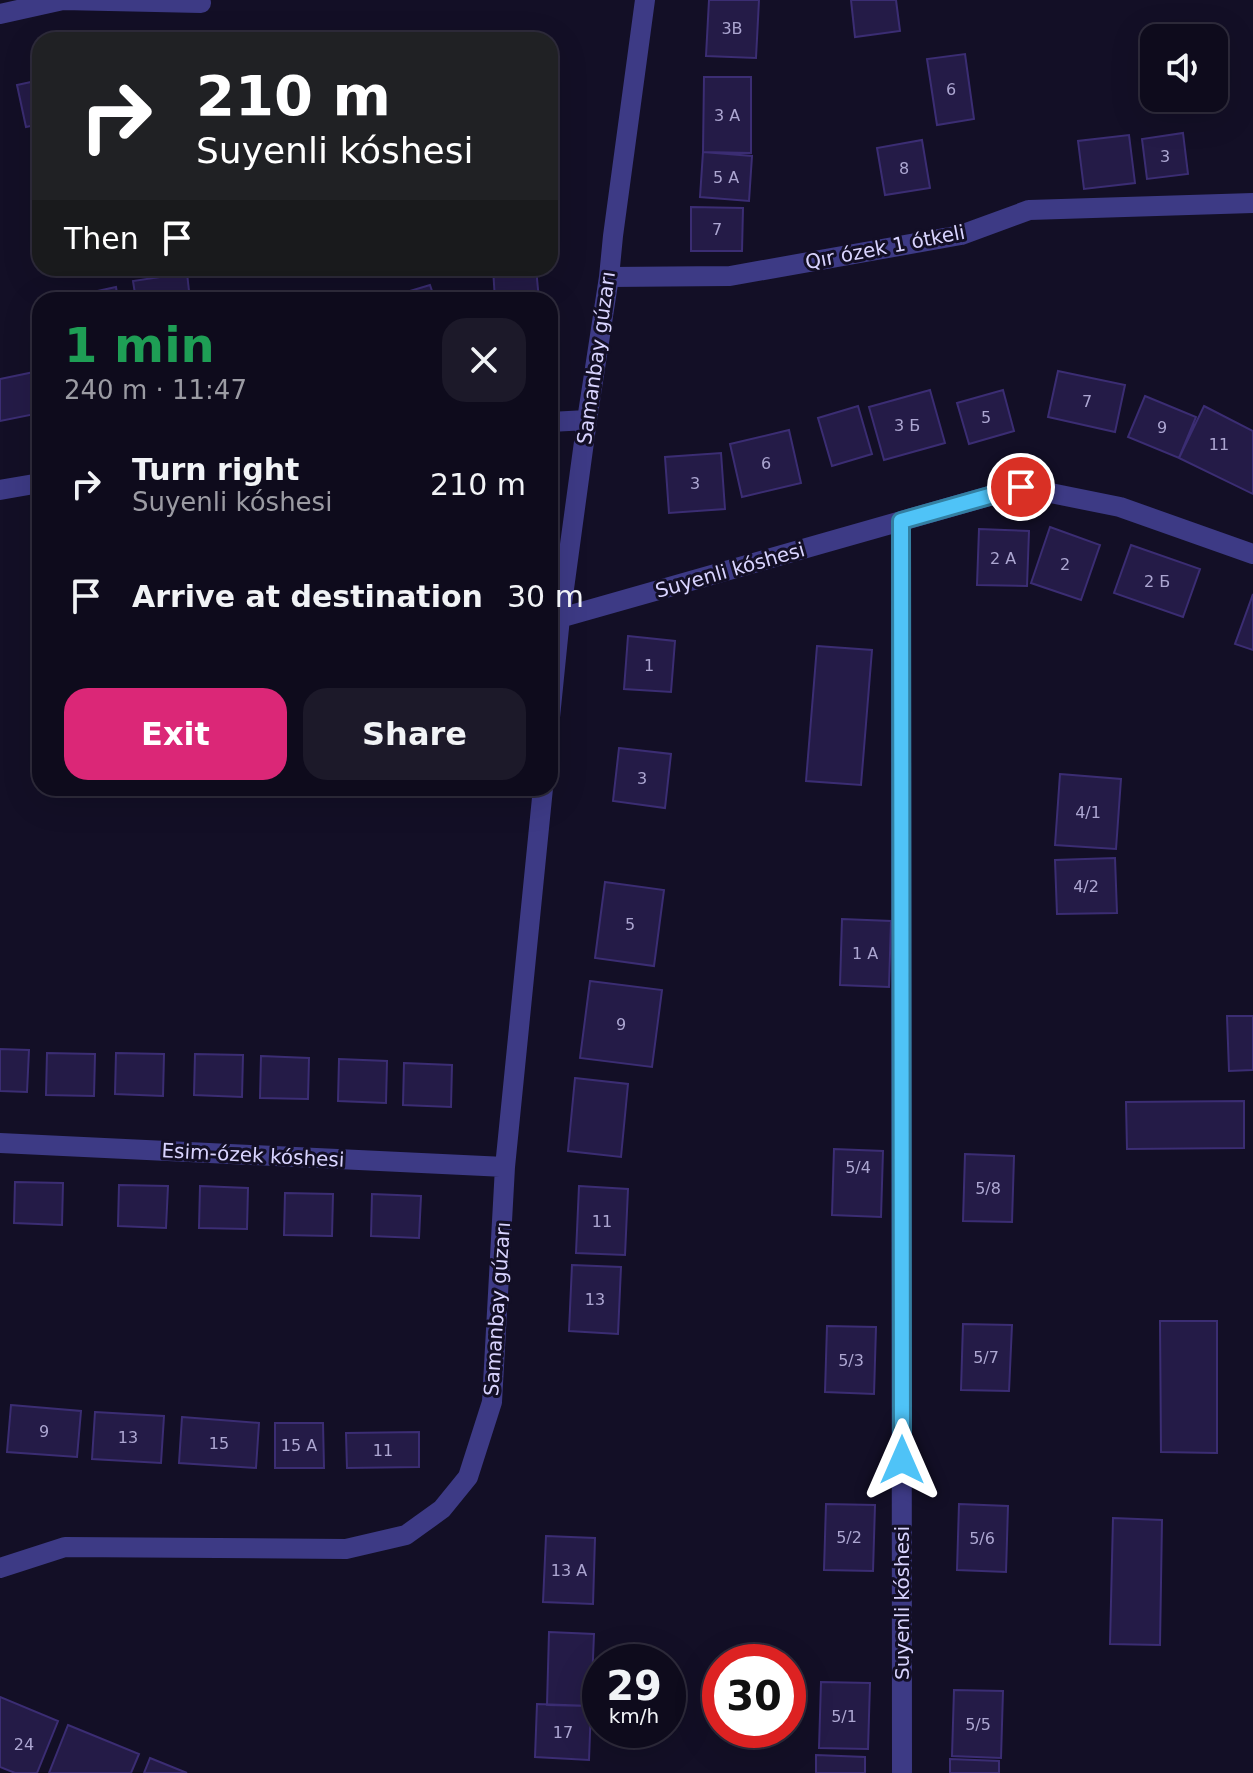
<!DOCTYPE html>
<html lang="en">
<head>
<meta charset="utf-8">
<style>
	:root { --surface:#0e0b1c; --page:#1c1929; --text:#f1f3f6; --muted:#9b9ba3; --line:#2e2b3b; --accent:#db2777 }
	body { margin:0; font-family:"DejaVu Sans",sans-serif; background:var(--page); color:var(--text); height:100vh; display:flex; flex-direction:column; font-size:30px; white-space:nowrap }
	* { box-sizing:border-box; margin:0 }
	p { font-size:26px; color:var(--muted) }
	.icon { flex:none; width:44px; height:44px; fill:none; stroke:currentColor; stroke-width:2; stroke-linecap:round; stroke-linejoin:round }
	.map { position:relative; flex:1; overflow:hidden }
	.drawer { position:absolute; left:32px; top:292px; width:526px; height:504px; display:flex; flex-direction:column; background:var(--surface); border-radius:24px; box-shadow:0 8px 32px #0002,0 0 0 2px var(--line) }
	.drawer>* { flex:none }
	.banner { position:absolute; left:32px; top:32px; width:526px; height:244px; border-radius:24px; box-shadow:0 8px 32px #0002,0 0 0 2px var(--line); background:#202124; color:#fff; overflow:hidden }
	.tools { position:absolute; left:1140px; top:24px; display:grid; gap:16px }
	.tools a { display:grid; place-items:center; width:88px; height:88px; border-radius:16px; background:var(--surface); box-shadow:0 8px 32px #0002,0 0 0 2px var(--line); font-size:40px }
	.speed { position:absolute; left:582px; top:1644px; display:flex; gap:16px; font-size:40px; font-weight:700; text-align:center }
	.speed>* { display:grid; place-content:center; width:104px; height:104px; border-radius:50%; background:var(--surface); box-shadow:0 8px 32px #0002,0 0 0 2px var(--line); line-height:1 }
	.speed small { font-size:20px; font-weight:400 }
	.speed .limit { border:12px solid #d22; background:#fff; color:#111 }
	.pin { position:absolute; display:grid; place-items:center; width:68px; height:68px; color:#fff; margin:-34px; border:4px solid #fff; border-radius:50%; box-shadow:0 2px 8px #0007 }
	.me { position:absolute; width:88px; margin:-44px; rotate:0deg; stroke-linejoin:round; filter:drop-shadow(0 0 6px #0008) }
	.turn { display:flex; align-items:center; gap:28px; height:168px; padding:0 32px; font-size:36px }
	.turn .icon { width:104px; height:104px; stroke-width:2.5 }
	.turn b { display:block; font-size:56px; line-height:68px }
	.then { display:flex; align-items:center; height:76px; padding:0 32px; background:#0003; gap:16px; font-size:30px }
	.round { display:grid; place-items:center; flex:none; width:84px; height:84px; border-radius:24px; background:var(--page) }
	.summary { display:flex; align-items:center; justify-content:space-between; height:136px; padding:0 32px }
	h1 { font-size:48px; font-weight:700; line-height:60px; color:#1e9e55 }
	.primary-button { display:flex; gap:16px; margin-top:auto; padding:16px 32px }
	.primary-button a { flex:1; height:92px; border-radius:24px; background:var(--accent); color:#fff; font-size:32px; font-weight:700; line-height:92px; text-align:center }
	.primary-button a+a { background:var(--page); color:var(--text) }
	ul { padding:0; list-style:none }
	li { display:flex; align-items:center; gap:24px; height:112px; padding:0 32px }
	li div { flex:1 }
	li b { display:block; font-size:30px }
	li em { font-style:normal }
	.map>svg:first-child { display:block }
</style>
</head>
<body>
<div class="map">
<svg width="1253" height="1773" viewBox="0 0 1253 1773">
	<rect width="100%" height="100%" fill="#130f26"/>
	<path fill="#241b47" stroke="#3b2d73" stroke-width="2" d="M709,0H759L756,58L706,56Z
		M851,0H896L900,31L855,37Z
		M965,54L974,119L937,125L927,59Z
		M704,77H751V153L703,152Z
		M40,80V124L26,127L17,85Z
		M1183,133L1188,174L1147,179L1142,139Z
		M1129,135L1135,183L1084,189L1078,141Z
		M922,140L930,188L885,195L877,148Z
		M703,152L752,156L749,201L700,197Z
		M691,207L743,208L742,251H691Z
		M493,268H536L539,300H495Z
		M187,273L190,300H136L133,281Z
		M430,285L435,300H402L400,294Z
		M116,287L118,300H56Z
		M1058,371L1125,385L1115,432L1048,417Z
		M34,372L40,400V413L0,421V379Z
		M930,390L945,443L884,460L869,407Z
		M1003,390L1014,431L969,444L957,403Z
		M1145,396L1196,417L1179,458L1128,437Z
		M858,406L872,454L832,466L818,418Z
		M1204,406L1253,431V494L1179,458Z
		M789,430L801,483L742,497L730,444Z
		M721,453L725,509L669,513L665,457Z
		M1050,527L1100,545L1081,600L1031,583Z
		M979,529L1029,531L1027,586L977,585Z
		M1131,545L1200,569L1183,617L1114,593Z
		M1253,594V650L1235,644Z
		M628,636L675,641L671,692L624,689Z
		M817,646L872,650L861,785L806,781Z
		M619,748L671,754L665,808L613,801Z
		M1060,774L1121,779L1116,849L1055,845Z
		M1115,858L1117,913L1057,914L1055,860Z
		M605,882L664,890L654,966L595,958Z
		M842,919L891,921L889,987L840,985Z
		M590,981L662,990L652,1067L580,1058Z
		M1227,1016H1253V1070L1229,1071Z
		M0,1049L29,1050L27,1092L0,1091Z
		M47,1053L95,1054L94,1096L46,1095Z
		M116,1053L164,1054L163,1096L115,1094Z
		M195,1054L243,1055L242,1097L194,1095Z
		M261,1056L309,1058L308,1099L260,1098Z
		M339,1059L387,1061L386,1103L338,1101Z
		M404,1063L452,1065L451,1107L403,1105Z
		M575,1078L628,1084L621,1157L568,1151Z
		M1244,1101V1148L1127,1149L1126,1102Z
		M834,1149L883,1151L881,1217L832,1215Z
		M965,1154L1014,1156L1012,1222L963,1221Z
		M15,1182L63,1183L62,1225L14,1223Z
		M119,1185L168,1186L166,1228L118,1226Z
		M200,1186L248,1188L247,1229L199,1228Z
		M579,1186L628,1189L625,1255L576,1253Z
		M285,1193L333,1194L332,1236L284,1235Z
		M372,1194L421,1196L419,1238L371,1236Z
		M572,1265L621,1267L618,1334L569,1331Z
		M1160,1321H1217V1453L1161,1452Z
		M963,1324L1012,1325L1009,1391L961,1390Z
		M827,1326L876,1327L874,1394L825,1392Z
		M11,1405L81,1411L77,1457L7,1452Z
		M95,1412L164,1416L161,1463L92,1459Z
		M182,1417L259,1423L256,1468L179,1463Z
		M275,1423H323L324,1468H275Z
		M419,1432V1467L347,1468L346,1433Z
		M826,1504L875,1505L873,1571L824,1570Z
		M959,1504L1008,1506L1006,1572L957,1570Z
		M1113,1518L1162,1520L1160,1645L1110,1644Z
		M546,1536L595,1538L593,1604L543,1602Z
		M549,1632L594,1634L591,1706L547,1705Z
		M821,1682L870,1683L868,1749L819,1748Z
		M954,1690L1003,1691L1001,1758L952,1756Z
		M0,1697L58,1721L37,1773H15L0,1767Z
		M537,1704L591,1706L589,1760L535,1757Z
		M68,1725L139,1754L131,1773H49Z
		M816,1755L865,1757V1773H816Z
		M150,1758L187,1773H144Z
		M950,1759L999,1761V1773H950Z"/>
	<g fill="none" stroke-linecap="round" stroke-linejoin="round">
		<path stroke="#3d3a85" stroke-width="20" d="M0,14L63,0L201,3
			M609,277L730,276L961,235L1029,210L1253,203
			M550,422L587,420
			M0,490L40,483
			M901,521L902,1773
			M560,618L1021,487L1120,507L1253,554
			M550,717L560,618L587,420L609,277L613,236L645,0
			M0,1143L505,1167
			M0,1568L65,1547L346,1549L406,1535L442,1509L468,1477L492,1402L505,1167L543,788"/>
	</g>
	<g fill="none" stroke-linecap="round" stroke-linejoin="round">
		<g stroke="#337fa1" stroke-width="20">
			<path id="route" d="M902,1460L901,521L1021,487"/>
		</g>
		<use href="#route" stroke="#4fc3f7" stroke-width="14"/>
	</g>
	<g text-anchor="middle" stroke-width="6" stroke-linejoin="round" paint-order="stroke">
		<g font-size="16" fill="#aca6d1">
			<text x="732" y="34">3В</text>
			<text x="951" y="95">6</text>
			<text x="727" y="121">3 А</text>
			<text x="1165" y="162">3</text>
			<text x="904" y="174">8</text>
			<text x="726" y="183">5 А</text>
			<text x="717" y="235">7</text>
			<text x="1087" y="407">7</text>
			<text x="986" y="423">5</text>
			<text x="907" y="431">3 Б</text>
			<text x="1162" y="433">9</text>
			<text x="1219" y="450">11</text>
			<text x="766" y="469">6</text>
			<text x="695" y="489">3</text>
			<text x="1003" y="564">2 А</text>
			<text x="1065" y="570">2</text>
			<text x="1157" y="587">2 Б</text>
			<text x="649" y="671">1</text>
			<text x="642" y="784">3</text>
			<text x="1088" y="818">4/1</text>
			<text x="1086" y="892">4/2</text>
			<text x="630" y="930">5</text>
			<text x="865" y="959">1 А</text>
			<text x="621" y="1030">9</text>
			<text x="858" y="1173">5/4</text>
			<text x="988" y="1194">5/8</text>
			<text x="602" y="1227">11</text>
			<text x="595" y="1305">13</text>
			<text x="986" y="1363">5/7</text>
			<text x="851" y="1366">5/3</text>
			<text x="44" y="1437">9</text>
			<text x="128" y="1443">13</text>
			<text x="219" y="1449">15</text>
			<text x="299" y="1451">15 А</text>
			<text x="383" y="1456">11</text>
			<text x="849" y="1543">5/2</text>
			<text x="982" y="1544">5/6</text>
			<text x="569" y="1576">13 А</text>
			<text x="844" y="1722">5/1</text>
			<text x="978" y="1730">5/5</text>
			<text x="563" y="1738">17</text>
			<text x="24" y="1750">24</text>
		</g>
		<g font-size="20" fill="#d9d4ff" stroke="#130f26">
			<text transform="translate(885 247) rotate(-11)" y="7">Qır ózek 1 ótkeli</text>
			<text transform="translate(596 358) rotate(-82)" y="7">Samanbay gúzarı</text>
			<text transform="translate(730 570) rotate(-16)" y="7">Suyenli kóshesi</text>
			<text transform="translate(253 1155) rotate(3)" y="7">Esim-ózek kóshesi</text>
			<text transform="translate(497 1309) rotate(-86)" y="7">Samanbay gúzarı</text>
			<text transform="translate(902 1603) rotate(-90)" y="7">Suyenli kóshesi</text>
		</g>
	</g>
</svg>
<div class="tools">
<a><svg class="icon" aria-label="sound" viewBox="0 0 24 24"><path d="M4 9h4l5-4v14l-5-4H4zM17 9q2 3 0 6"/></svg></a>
</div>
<div class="speed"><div>29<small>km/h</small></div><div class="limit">30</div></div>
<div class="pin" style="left:1021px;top:487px;background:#d93025"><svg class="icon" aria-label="arrive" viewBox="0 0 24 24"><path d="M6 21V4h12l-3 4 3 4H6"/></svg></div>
<svg class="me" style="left:902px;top:1460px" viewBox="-20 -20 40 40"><path d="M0-17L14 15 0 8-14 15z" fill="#4fc3f7" stroke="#fff" stroke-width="4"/></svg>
<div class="banner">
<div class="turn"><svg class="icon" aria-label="right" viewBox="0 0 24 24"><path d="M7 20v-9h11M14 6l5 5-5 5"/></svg><div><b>210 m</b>Suyenli kóshesi</div></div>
<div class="then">Then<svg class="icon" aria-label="arrive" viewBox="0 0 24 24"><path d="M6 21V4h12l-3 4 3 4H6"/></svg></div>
</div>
<section class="drawer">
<div class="summary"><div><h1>1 min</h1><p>240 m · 11:47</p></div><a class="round"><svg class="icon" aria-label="close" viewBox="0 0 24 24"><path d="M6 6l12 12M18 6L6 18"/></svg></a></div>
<ul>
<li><svg class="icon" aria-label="right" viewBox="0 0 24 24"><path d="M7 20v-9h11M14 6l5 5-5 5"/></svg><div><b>Turn right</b><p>Suyenli kóshesi</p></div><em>210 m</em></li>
<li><svg class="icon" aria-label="arrive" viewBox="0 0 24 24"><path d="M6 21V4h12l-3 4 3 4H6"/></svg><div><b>Arrive at destination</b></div><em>30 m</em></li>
</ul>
<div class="primary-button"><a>Exit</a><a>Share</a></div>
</section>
</div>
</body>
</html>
